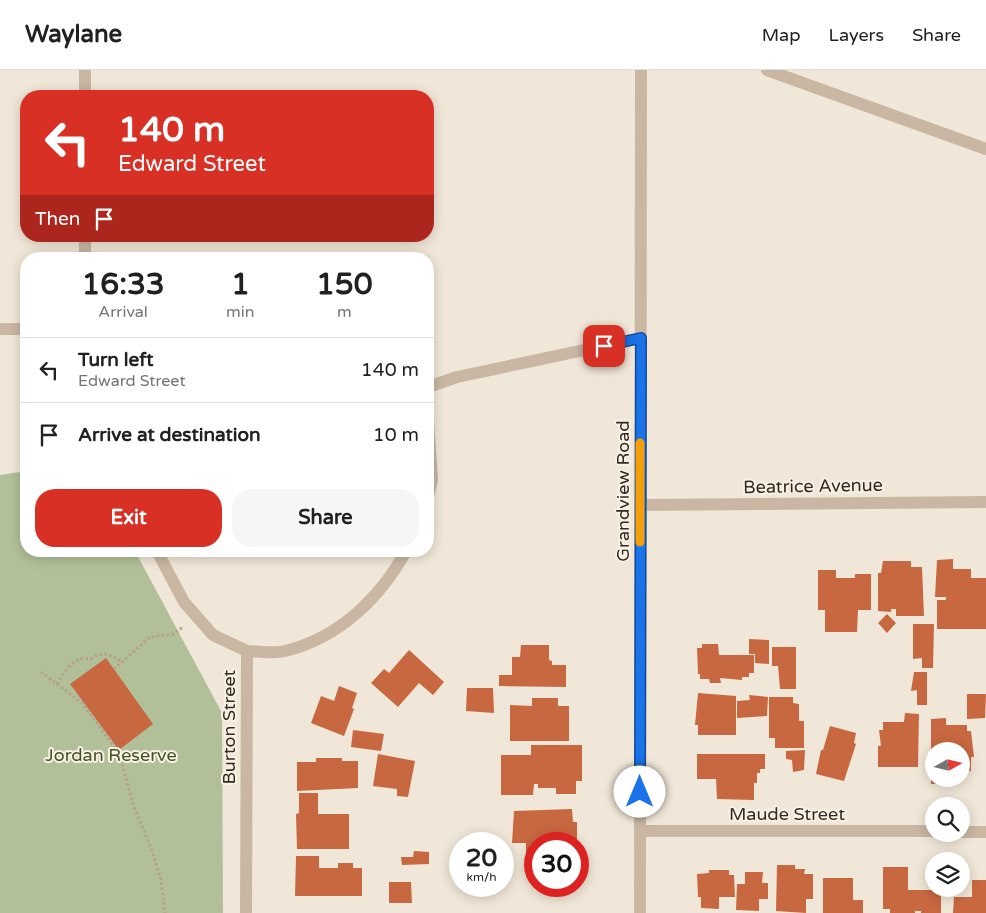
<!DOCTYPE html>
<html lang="en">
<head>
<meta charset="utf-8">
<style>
	:root { --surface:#fff; --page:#f6f6f6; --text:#202124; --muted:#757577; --line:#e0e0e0; --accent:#d93025 }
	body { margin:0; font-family:"Varela Round",sans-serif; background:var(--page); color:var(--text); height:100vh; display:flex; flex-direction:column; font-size:19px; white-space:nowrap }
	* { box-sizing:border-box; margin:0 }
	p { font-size:16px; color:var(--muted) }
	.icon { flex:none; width:28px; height:28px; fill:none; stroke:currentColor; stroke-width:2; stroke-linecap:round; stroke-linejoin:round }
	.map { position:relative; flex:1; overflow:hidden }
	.drawer { position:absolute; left:20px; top:182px; width:414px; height:305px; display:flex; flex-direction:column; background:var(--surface); border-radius:20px; box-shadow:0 2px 12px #0003 }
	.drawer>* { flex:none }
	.top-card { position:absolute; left:20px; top:20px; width:414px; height:152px; border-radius:20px; box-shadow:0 2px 12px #0003; background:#d93025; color:#fff; overflow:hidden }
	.needle { width:32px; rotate:82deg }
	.controls { position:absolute; left:925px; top:672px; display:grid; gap:10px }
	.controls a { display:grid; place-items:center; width:45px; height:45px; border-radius:50%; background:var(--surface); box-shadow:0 2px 12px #0003; font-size:25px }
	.speed { position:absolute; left:449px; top:762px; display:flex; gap:10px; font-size:25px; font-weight:700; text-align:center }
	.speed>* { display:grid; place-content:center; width:65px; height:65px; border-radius:50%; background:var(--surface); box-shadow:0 2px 12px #0003; line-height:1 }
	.speed small { font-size:12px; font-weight:400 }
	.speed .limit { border:8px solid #d22; background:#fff; color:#111 }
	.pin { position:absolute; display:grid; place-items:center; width:42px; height:42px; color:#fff; margin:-21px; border-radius:10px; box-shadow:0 2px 8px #0006 }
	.me { position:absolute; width:55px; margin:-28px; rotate:0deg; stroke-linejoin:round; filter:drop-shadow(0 0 4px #0008) }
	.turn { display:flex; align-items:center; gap:18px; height:105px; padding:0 15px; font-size:22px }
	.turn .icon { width:65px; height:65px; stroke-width:2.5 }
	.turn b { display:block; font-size:35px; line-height:42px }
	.then { display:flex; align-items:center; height:48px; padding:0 15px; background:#0003; gap:10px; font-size:19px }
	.eta { display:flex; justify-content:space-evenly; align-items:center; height:85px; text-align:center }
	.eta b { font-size:30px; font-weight:800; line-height:35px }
	.primary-button { display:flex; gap:10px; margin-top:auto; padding:10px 15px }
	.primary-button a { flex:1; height:58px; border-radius:20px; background:var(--accent); color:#fff; font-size:20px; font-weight:800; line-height:58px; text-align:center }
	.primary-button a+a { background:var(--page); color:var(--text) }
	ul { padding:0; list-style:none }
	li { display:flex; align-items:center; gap:15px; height:65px; padding:0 15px; border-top:1px solid var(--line) }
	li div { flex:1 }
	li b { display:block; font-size:19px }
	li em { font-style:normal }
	header { display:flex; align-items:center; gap:30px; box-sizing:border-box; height:70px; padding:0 25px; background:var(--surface); border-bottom:1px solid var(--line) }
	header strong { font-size:24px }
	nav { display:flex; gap:28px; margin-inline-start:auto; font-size:18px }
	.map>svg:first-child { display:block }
</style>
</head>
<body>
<header>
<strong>Waylane</strong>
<nav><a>Map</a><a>Layers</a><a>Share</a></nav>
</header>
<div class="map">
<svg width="986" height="843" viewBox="0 0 986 843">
	<rect width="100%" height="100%" fill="#f1e7d8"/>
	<path fill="#b1c098" d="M26,401V481H135L222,643L223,843H0V405Z"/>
	<path fill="#c86840" d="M953,489V499H971V508H986V559H937V530H946V527H935L937,490Z
		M883,491H911V497H922L924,546H896V539H891V542L878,541V503H881Z
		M818,500H836V508H855V504H871V540H858L857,562H825V540H818Z
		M887,544L896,553L887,563L878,553Z
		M913,554H934L933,598H922V588L913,589Z
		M749,569L769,570V594L755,593V584H749Z
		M702,574H718L719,585H754V603H749V607H742V610L720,608L721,613H710L709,609H700V604H698L697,578H702Z
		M521,575H549V590L552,591V595H566V617L499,616V605H512V587H520Z
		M772,577H796V619H780L778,596H772Z
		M409,580L444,612L433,625L419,613L398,637L371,613L384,599L389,603Z
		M106,588L153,654L119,680L70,614Z
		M914,602H927V635H917V620L911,621Z
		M339,616L357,623L352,638L354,639L344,666L311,653L321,626L334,631Z
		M467,618H493L494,643L466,641Z
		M698,623L736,626V665H698V655H695Z
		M967,624H986L985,648L967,649Z
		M749,625L768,627L767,646L737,648V631L750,630Z
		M769,627H793V633L799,634V651H804V678H775V668H769Z
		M532,628H558V636H569V671H510V635L532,636Z
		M905,643L919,644L918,697H878V676H881L879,660H883V652H904Z
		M946,648V655H967V661H971L974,687H971V701H961V681H934V709H950V713L931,714V649Z
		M830,656L856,663L854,673L856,674L844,711L816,704L821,680H823Z
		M353,660L384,664L381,681L351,677Z
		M531,675H582V711H576V724H556V718H538V714H534L533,725H501V685H531Z
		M805,680L804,700L793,702L792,690L786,689V681Z
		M378,684L415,691L408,727L397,726V719L373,716Z
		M697,684H765V699H760V703H757V713H754V730L717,729L716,709H697Z
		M316,688H342V691H358V718L297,721V692H316Z
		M299,723H318V744H349V779H297L296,744L299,743Z
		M572,739L573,752H577V772L535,774V785H526V773H512L514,741Z
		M414,781L429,782V794L402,795L401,787H413Z
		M296,786H319V798H338V793H353V798H362V826H295Z
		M777,795H795V799H805L804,804H813V829H806V843L776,841Z
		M883,797H908V820H941V843H921V841H915V843H890V839H883Z
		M709,800H729V805H734L735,827H719V839L701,838V827H698L697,804L709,803Z
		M745,802H763L762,813H768V829H759V841L736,840L737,814H745Z
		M823,808H853V830H863V843H823Z
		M972,810H986V843H953L954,827H972Z
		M389,812H411L412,833H389Z"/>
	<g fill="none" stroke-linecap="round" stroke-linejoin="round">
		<path stroke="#b5a18e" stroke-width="3" stroke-dasharray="2.5 2.5" stroke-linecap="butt" d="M114,599L150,567L174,564L184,556
			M41,602L82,633L119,683L134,737L151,778L161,810L165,843
			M57,614C65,601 73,586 91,589C104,580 109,584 122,592"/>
		<path stroke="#c9b7a4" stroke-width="12" d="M767,0L986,79
			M85,26V0
			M85,189V166
			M0,259H26
			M428,317L457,307L641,268
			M428,351L432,410L428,426
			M640,435L986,432
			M157,481L184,532L213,565L247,581L246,843
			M247,581C259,581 274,584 285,581C339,568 380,528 406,481
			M640,761H934
			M961,762H986
			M640,843L641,0"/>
	</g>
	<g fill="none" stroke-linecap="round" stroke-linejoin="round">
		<g stroke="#114b97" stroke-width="12">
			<path id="route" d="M604,276L641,268L640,722"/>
		</g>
		<use href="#route" stroke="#1a73e8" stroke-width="9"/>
		<path stroke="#f59e0b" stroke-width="9" d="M640,472V373"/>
	</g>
	<g text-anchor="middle" stroke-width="4" stroke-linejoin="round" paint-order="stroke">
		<g font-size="18" fill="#352b26" stroke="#f9f1e4">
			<text transform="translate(813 416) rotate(-1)" y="6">Beatrice Avenue</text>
			<text transform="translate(623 421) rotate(-90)" y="6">Grandview Road</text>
			<text transform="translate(229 657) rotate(-90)" y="6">Burton Street</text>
			<text x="787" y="750">Maude Street</text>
		</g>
		<g font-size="18" fill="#425329" stroke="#f9f1e4">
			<text x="111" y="691">Jordan Reserve</text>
		</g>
	</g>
</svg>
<div class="controls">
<a><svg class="needle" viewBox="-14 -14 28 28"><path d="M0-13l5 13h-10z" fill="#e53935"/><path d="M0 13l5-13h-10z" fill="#757577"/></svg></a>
<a><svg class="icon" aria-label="search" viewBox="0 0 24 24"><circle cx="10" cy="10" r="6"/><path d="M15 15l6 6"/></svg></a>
<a><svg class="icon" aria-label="layers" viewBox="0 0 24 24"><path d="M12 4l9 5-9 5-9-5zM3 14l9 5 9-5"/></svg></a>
</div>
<div class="speed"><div>20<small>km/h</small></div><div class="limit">30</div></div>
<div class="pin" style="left:604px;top:276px;background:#d93025"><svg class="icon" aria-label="arrive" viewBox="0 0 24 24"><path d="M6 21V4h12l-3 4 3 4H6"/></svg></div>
<svg class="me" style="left:640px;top:722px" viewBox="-20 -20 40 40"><circle r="19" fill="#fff"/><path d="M0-13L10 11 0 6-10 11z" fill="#1a73e8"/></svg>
<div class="top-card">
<div class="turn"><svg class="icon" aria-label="left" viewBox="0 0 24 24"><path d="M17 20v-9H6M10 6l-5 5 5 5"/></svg><div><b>140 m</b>Edward Street</div></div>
<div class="then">Then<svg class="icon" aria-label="arrive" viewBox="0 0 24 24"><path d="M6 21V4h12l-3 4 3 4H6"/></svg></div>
</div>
<section class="drawer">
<div class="eta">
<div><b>16:33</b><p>Arrival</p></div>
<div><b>1</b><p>min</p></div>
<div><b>150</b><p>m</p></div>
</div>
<ul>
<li><svg class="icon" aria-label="left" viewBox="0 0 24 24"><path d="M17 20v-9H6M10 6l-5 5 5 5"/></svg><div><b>Turn left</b><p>Edward Street</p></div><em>140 m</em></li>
<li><svg class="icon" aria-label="arrive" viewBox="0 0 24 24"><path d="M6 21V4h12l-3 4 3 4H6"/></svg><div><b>Arrive at destination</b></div><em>10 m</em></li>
</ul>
<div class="primary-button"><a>Exit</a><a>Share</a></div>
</section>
</div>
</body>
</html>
